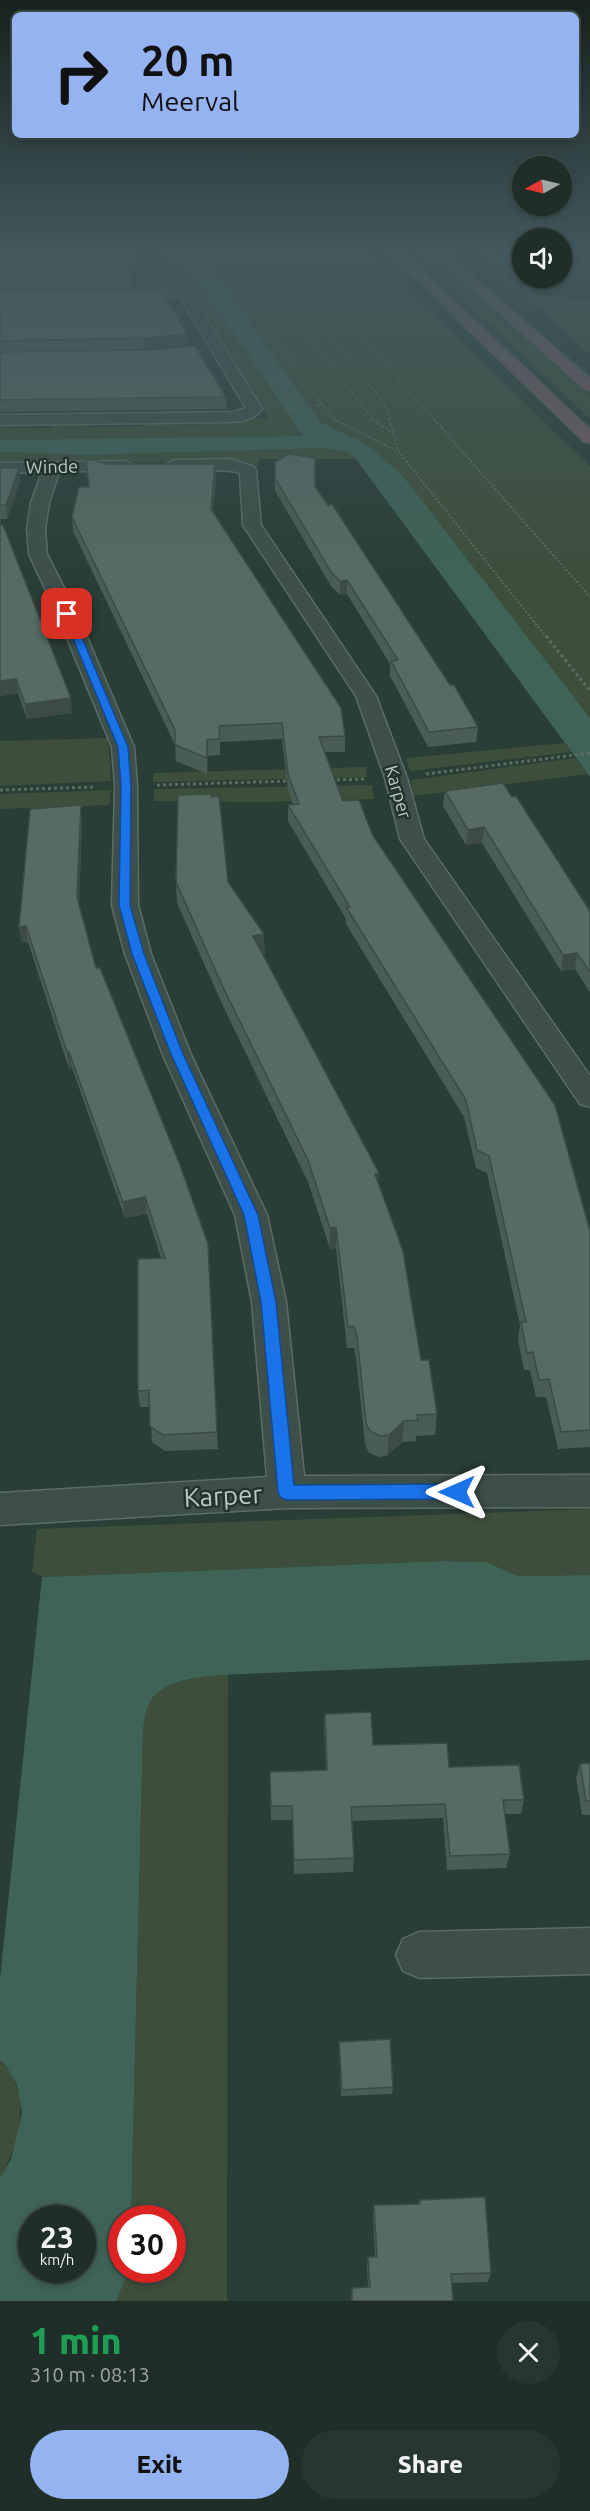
<!DOCTYPE html>
<html lang="en">
<head>
<meta charset="utf-8">
<style>
	:root { --surface:#1f2e28; --page:#273630; --text:#f1f3f6; --muted:#a1a8a8; --line:#3c4a45; --accent:#95b2f1 }
	body { margin:0; font-family:Ubuntu,sans-serif; background:var(--page); color:var(--text); height:100vh; display:flex; flex-direction:column; font-size:22px; white-space:nowrap }
	* { box-sizing:border-box; margin:0 }
	p { font-size:20px; color:var(--muted) }
	.icon { flex:none; width:33px; height:33px; fill:none; stroke:currentColor; stroke-width:2; stroke-linecap:round; stroke-linejoin:round }
	.map { position:relative; height:2301px; overflow:hidden }
	.panel { display:flex; flex-direction:column; background:var(--surface); flex:1 }
	.panel>* { flex:none }
	.banner { position:absolute; left:12px; top:12px; width:567px; height:126px; border-radius:9px; box-shadow:0 3px 9px #0003,0 0 0 2px var(--line); background:#95b2f1; color:#111; overflow:hidden }
	.needle { width:39px; rotate:262deg }
	.buttons { position:absolute; left:512px; top:156px; display:grid; gap:12px }
	.buttons a { display:grid; place-items:center; width:60px; height:60px; border-radius:50%; background:var(--surface); box-shadow:0 3px 9px #0003,0 0 0 2px var(--line); font-size:30px }
	.speed { position:absolute; left:18px; top:2205px; display:flex; gap:12px; font-size:30px; font-weight:700; text-align:center }
	.speed>* { display:grid; place-content:center; width:78px; height:78px; border-radius:50%; background:var(--surface); box-shadow:0 3px 9px #0003,0 0 0 2px var(--line); line-height:1 }
	.speed small { font-size:15px; font-weight:400 }
	.speed .limit { border:9px solid #d22; background:#fff; color:#111 }
	.pin { position:absolute; display:grid; place-items:center; width:51px; height:51px; color:#fff; margin:-26px; border-radius:12px; box-shadow:0 3px 9px #0006 }
	.me { position:absolute; width:66px; margin:-33px; rotate:270deg; stroke-linejoin:round; filter:drop-shadow(0 0 4px #0008) }
	.turn { display:flex; align-items:center; gap:21px; height:126px; padding:0 30px; font-size:27px }
	.turn .icon { width:78px; height:78px; stroke-width:2.5 }
	.turn b { display:block; font-size:42px; line-height:51px }
	.round { display:grid; place-items:center; flex:none; width:63px; height:63px; border-radius:32px; background:var(--page) }
	.summary { display:flex; align-items:center; justify-content:space-between; height:102px; padding:0 30px }
	h1 { font-size:36px; font-weight:800; line-height:45px; color:#1e9e55 }
	.action { display:flex; gap:12px; margin-top:auto; padding:12px 30px }
	.action a { flex:1; height:69px; border-radius:36px; background:var(--accent); color:#111; font-size:24px; font-weight:800; line-height:69px; text-align:center }
	.action a+a { background:var(--page); color:var(--text) }
	.map>svg:first-child { display:block }
</style>
</head>
<body>
<div class="map">
<svg width="590" height="2301" viewBox="0 0 590 2301">
	<rect width="100%" height="100%" fill="#293e36"/>
	<path fill="#3d4f3b" d="M147,251L168,280L170,287H144Z
		M162,251H178L303,436L0,440V428H52L54,422L86,421V427L144,426L145,420H175L176,425L233,424L235,419L268,418Z
		M199,251H367L590,466V718L539,653L330,428L320,422L312,412Z
		M413,251H425L590,396V419L470,306L449,282Z
		M475,251H494L522,275V278H525L548,297L590,300V354Z
		M322,448L344,451L356,459H260L257,467L231,461L0,464V452L87,455Z
		M108,738L111,781L0,786V741Z
		M564,743L571,752L410,771L406,758Z
		M575,758L588,774L413,796L411,780Z
		M366,767L367,777L153,782V773Z
		M372,785L374,799L261,802L154,801V789Z
		M111,790L109,805L0,809V794Z
		M590,1509V1575L518,1576L486,1562L444,1561L42,1577L32,1572L37,1529Z
		M228,1674L227,2301H116L129,2270H172V2218H131L143,1730C144,1723 145,1713 148,1706C159,1679 204,1677 228,1674Z
		M0,2060C33,2092 20,2143 0,2178Z"/>
	<path fill="#3f6357" fill-rule="evenodd" d="M178,251H199L205,258L320,422L366,444L402,475L590,718V777L356,459L344,451L322,448L87,455L0,452V440L303,436Z
		M444,1561L486,1562L518,1576L590,1575V1660L220,1675C197,1677 158,1681 148,1706C145,1713 144,1723 143,1730L131,2218H122V2270L129,2271L116,2301H0V2178L11,2159L22,2113L17,2085L6,2066L0,2060V1979L42,1577ZM32,2218H82V2270H32Z"/>
	<g fill="none" stroke-linecap="round" stroke-linejoin="round">
		<g stroke="#5b6c66" stroke-width="3">
			<path id="street" d="M123,289L189,290L262,409C254,420 246,420 233,422L0,425V415L233,412L246,408L180,297L118,296L117,293Z
				M232,459L254,467L256,470L261,525L376,696L407,778L424,839L590,1076V1107L580,1104L400,839L385,778L356,696L243,525L240,473C223,466 175,476 166,465L174,460Z
				M126,461L134,466L132,469L59,472L49,503L45,529L47,554L77,614L134,747L137,786L138,905L151,954L191,1055L267,1215L286,1302L304,1476L590,1475V1507L287,1508L0,1525V1493L267,1477L252,1302L235,1215L163,1055L125,954L112,905L115,786L112,747L57,614L29,554L27,529L31,503L42,472L0,473V463Z
				M590,1928V1974L419,1978L403,1971L396,1955L403,1939L419,1932Z"/>
		</g>
		<g stroke="#485953" stroke-width="3">
			<path id="highway" d="M387,251H401L590,429V443L584,442Z
				M429,251H444L590,378V391L584,389Z"/>
		</g>
		<path stroke="#596c5e" stroke-width="1.5" stroke-dasharray="2 2" stroke-linecap="butt" d="M158,251L170,271
			M210,251L333,419L337,421
			M241,251L374,421
			M259,251L383,401L390,421
			M286,251L435,421
			M141,269L143,251
			M282,410L323,405"/>
		<path stroke="#596c5e" stroke-width="2" stroke-dasharray="2 2" stroke-linecap="butt" d="M334,419L399,452L547,638
			M372,419L394,434L398,451
			M389,419L394,433
			M434,419L590,597"/>
		<path stroke="#596c5e" stroke-width="3" stroke-dasharray="3 3" stroke-linecap="butt" d="M546,636L590,691
			M426,774L590,753
			M331,780L365,779
			M157,785L290,781
			M0,790L95,787"/>
		<use href="#street" fill="#3d4f48" fill-rule="evenodd"/>
		<use href="#highway" fill="#735b63" fill-rule="evenodd"/>
	</g>
	<path fill="#495c55" d="M0,251H134L132,269L134,279L133,287L0,288Z
		M0,289L188,345L146,349L0,352Z
		M0,352L226,397L227,409L0,412Z
		M275,462L315,486L478,727L476,742L428,747L390,676V664L347,594L340,595L331,586L275,491Z
		M106,464L216,478L213,511L345,736V752H324L343,801L373,836L590,1231V1447L558,1449L546,1397H536L530,1370H524L518,1340L520,1325L487,1173L476,1168L464,1117L346,924V919L288,821V805H293L288,790L282,739L220,742V755L208,756L207,774L176,761L175,745L73,531L72,517L89,487Z
		M0,468H19L20,481L7,519H0L1,525L72,713L27,719L18,693L0,696Z
		M445,791L512,797L590,911V991H589L575,969L561,971L482,843L466,845L443,806Z
		M82,821L79,905L96,968L208,1244L218,1449L165,1451L152,1442L150,1407H140L138,1391L161,1258L147,1214L125,1218L72,1068L69,1069L28,942L22,943L19,927Z
		M176,882H228L265,955H263L379,1173L378,1183L421,1360L437,1414L435,1435L416,1436V1441L402,1442L387,1456L379,1457L369,1453L365,1444L356,1357L354,1348H347L336,1248L330,1249L308,1182L223,1006L177,903Z
		M325,1714L373,1745L449,1767L524,1800L521,1814H504L510,1854L506,1868L447,1870L443,1818L352,1821L354,1858L353,1872L294,1874L292,1820H271L270,1772L326,1770L324,1728Z
		M590,1763V1815H582L576,1778L580,1764Z
		M339,2042L393,2087L392,2094L341,2096Z
		M419,2200L491,2273L488,2282L452,2283L454,2301H351L352,2288L368,2287L367,2266L368,2257H375L373,2215L374,2205L418,2204Z"/>
	<path fill="#3c4b45" d="M132,251H134L131,279L130,269Z
		M187,334L188,345L146,349L145,338Z
		M215,464L216,478L212,523L211,509Z
		M19,468L20,481L7,519L6,505Z
		M347,580V594L340,595V581Z
		M16,679L18,693L0,696V681Z
		M71,698L72,713L27,719L25,704Z
		M207,740L208,756L207,774Z
		M81,805L82,821L79,913L77,897Z
		M484,827L482,843L466,845L468,830Z
		M26,926L28,942L22,943L19,927Z
		M264,934L265,955L254,957L253,936Z
		M577,953L575,969L561,971L563,955Z
		M67,1052H69L72,1068L69,1069Z
		M379,1173L378,1195L375,1174Z
		M145,1197L147,1214L125,1218L123,1202Z
		M336,1227V1248L330,1249V1228Z
		M404,1421L402,1442L387,1456L389,1435Z"/>
	<path fill="#556b63" stroke="#3c4b45" stroke-width="1.5" d="M0,251H132L130,269H133V277H0Z
		M0,289H161L187,334L145,338L0,341Z
		M195,346L226,397L0,400V352L145,350Z
		M289,454L315,458V486L328,506L332,504L450,685H454L478,727L429,732L391,661L398,660L347,580L340,581L331,572L275,478V462Z
		M86,460H95L106,464H215L211,509L341,708L345,736L319,737L343,801L359,800L373,836L555,1105L590,1231V1430L561,1432L549,1379L539,1380L533,1352L527,1353L521,1322H526L489,1156L477,1150L466,1100L346,907H350L288,805L299,804L288,774L282,723L219,726L220,739L207,740V758L175,745V730L72,517L79,487H89Z
		M0,468H19L6,505H0Z
		M0,525H3L71,698L25,704L16,679L0,681Z
		M503,783L512,797L516,796L590,911V972L577,953L563,955L484,827L468,830L445,791Z
		M211,794V797L219,796L228,882L264,934L253,936L379,1173L375,1174L403,1251L421,1360H429L437,1414L417,1415L418,1420L404,1421L389,1435L380,1436L370,1431L366,1423L357,1336L354,1326L348,1327L336,1227L330,1228L308,1160L222,985L176,882L178,795Z
		M81,805L77,897L96,968H100L180,1165L208,1244L217,1432L163,1435L150,1426L149,1390L138,1391V1259L165,1258L145,1197L123,1202L69,1052H67L26,926L19,927L30,809Z
		M371,1712L373,1745L447,1743L449,1767L519,1765L524,1800H503L510,1854L450,1856L445,1804L351,1807L354,1858L294,1860L292,1806H271L270,1772L327,1770L325,1714Z
		M590,1763V1801H586L580,1764Z
		M390,2039L393,2087L342,2090L339,2042Z
		M485,2197L491,2273L451,2274L453,2301H352V2288L370,2287L368,2257H377L374,2205L420,2204L419,2200Z"/>
	<linearGradient id="sky" x2="0" y2="1"><stop stop-color="#17221e"/><stop offset="0.44" stop-color="#43585d"/><stop offset="1" stop-color="#43585d" stop-opacity="0"/></linearGradient>
	<rect width="590" height="573" fill="url(#sky)"/>
	<path fill="#1a73e8" stroke="#114b97" stroke-width="1.5" d="M64,613L72,614L128,747L131,786L130,905L144,954L183,1054L258,1215L276,1302L294,1485L457,1484L463,1487L465,1492L463,1497L457,1499L287,1500L281,1498L278,1492L261,1302L244,1215L171,1054L132,954L119,905L121,786L118,747L63,614Z"/>
	<g text-anchor="middle" stroke-width="5" stroke-linejoin="round" paint-order="stroke">
		<g font-size="18" fill="#bac9c4" stroke="#22342d">
			<text transform="translate(52 467) rotate(-1)" y="6">Winde</text>
			<text transform="translate(398 792) rotate(74)" y="6">Karper</text>
		</g>
		<g font-size="26" fill="#bac9c4" stroke="#22342d">
			<text transform="translate(223 1496) rotate(-3)" y="9">Karper</text>
		</g>
	</g>
</svg>
<div class="buttons">
<a><svg class="needle" viewBox="-14 -14 28 28"><path d="M0-13l5 13h-10z" fill="#e53935"/><path d="M0 13l5-13h-10z" fill="#a1a8a8"/></svg></a>
<a><svg class="icon" aria-label="sound" viewBox="0 0 24 24"><path d="M4 9h4l5-4v14l-5-4H4zM17 9q2 3 0 6"/></svg></a>
</div>
<div class="speed"><div>23<small>km/h</small></div><div class="limit">30</div></div>
<div class="pin" style="left:67px;top:614px;background:#d93025"><svg class="icon" aria-label="arrive" viewBox="0 0 24 24"><path d="M6 21V4h12l-3 4 3 4H6"/></svg></div>
<svg class="me" style="left:457px;top:1492px" viewBox="-20 -20 40 40"><path d="M0-17L14 15 0 8-14 15z" fill="#1a73e8" stroke="#fff" stroke-width="4"/></svg>
<div class="banner">
<div class="turn"><svg class="icon" aria-label="right" viewBox="0 0 24 24"><path d="M7 20v-9h11M14 6l5 5-5 5"/></svg><div><b>20 m</b>Meerval</div></div>
</div>
</div>
<section class="panel">
<div class="summary"><div><h1>1 min</h1><p>310 m · 08:13</p></div><a class="round"><svg class="icon" aria-label="close" viewBox="0 0 24 24"><path d="M6 6l12 12M18 6L6 18"/></svg></a></div>
<div class="action"><a>Exit</a><a>Share</a></div>
</section>
</body>
</html>
